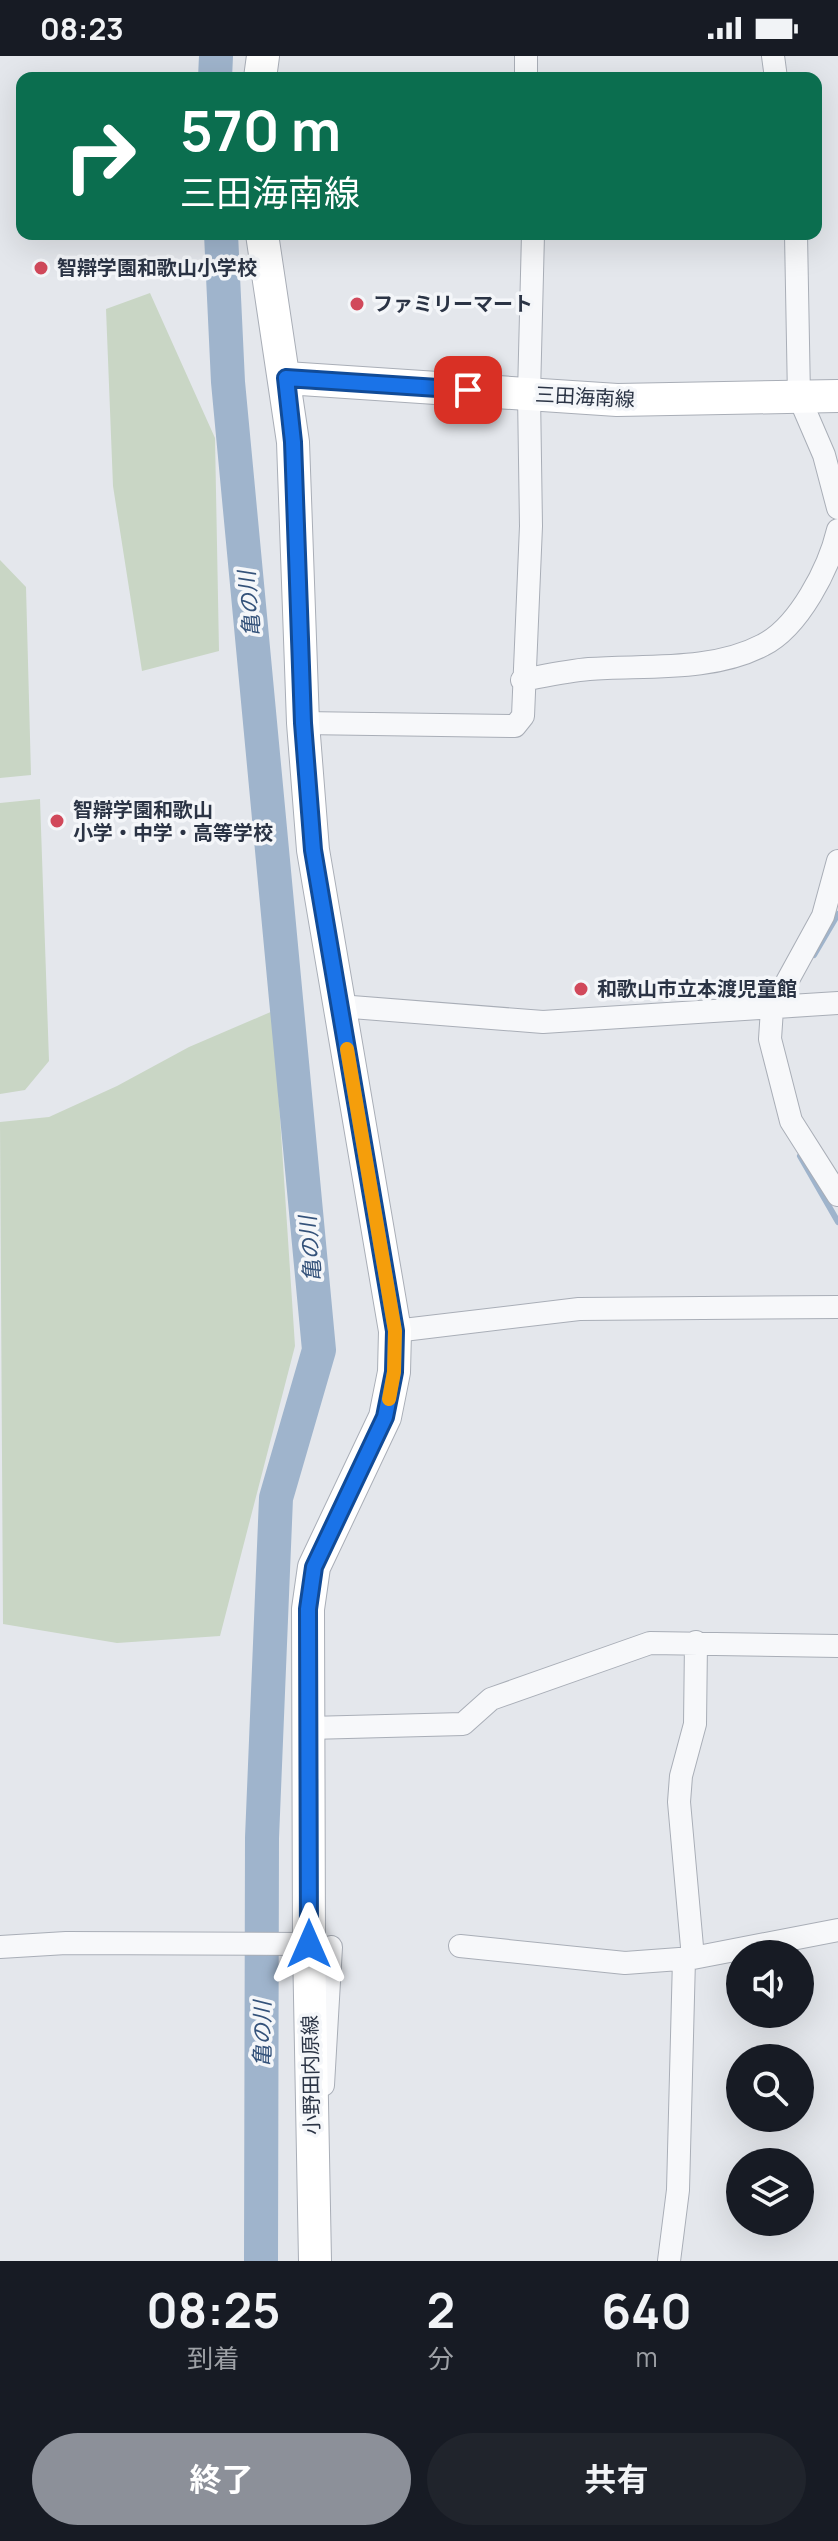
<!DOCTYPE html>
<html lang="ja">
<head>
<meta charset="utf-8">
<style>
	:root { --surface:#171b24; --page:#20242c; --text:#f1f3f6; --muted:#9ea1a6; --accent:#8c9099 }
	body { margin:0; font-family:Manrope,"Noto Sans JP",sans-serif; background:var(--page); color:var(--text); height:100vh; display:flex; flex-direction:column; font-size:30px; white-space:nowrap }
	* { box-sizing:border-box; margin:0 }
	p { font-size:26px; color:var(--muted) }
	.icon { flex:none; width:44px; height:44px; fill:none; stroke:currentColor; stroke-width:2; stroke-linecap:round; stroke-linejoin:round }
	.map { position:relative; height:2205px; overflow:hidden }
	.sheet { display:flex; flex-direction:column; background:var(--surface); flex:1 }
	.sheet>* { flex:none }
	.hud { position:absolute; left:16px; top:16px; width:806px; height:168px; border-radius:16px; box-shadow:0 8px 32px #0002; background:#0b6e4f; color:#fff; overflow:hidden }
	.tools { position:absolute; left:726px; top:1884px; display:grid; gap:16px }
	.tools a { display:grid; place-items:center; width:88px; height:88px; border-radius:50%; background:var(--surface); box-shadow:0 8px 32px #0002; font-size:40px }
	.pin { position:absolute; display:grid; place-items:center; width:68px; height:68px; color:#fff; margin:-34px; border-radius:16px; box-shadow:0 4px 12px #0006 }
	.me { position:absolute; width:88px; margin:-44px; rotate:0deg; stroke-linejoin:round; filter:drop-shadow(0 0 6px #0008) }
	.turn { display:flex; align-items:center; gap:28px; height:168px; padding:0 32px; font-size:36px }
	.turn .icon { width:104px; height:104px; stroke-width:2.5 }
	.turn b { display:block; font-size:56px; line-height:68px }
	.eta { display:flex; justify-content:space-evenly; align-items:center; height:136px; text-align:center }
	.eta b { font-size:48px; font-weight:700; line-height:56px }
	.action { display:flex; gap:16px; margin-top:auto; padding:16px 32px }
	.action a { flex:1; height:92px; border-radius:48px; background:var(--accent); color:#fff; font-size:32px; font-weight:700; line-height:92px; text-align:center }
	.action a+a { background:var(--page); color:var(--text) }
	.status { display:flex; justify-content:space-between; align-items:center; height:56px; padding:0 40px; background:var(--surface); direction:ltr }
	.status svg { height:22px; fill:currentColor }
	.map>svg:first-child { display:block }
</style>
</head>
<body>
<div class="status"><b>08:23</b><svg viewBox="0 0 49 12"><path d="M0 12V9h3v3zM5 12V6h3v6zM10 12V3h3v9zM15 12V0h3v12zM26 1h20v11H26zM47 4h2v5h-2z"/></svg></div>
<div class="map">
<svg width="838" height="2205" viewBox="0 0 838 2205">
	<rect width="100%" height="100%" fill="#e4e7ec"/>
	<path fill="#c9d6c5" d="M150,237L215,382L219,595L142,615L113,430L106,253Z
		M0,504L26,531L31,719L0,722Z
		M40,743L49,1005L25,1034L0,1038V747Z
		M273,955L295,1290L220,1580L117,1587L3,1568L0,1066L49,1061L117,1030L189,991Z"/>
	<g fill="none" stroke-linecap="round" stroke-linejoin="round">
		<path stroke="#9fb4cc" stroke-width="6" d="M814,899L838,858
			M800,1100L838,1166"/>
		<path stroke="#9fb4cc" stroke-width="34" d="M215,22L216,0
			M221,178L228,326L319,1294L276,1442L262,1782L261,2205"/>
		<g stroke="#a9aeb7" stroke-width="24">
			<path id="minor" d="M773,0L776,22
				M526,22V0
				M796,178L799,341L824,399L838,452
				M522,624C544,620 567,615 589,613C645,609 712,616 763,589C799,571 829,512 838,474
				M303,667L515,670L523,660L531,470L529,338L533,178
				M838,805L823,860L772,953L770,983L791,1065L838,1139
				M339,950L543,966L838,947
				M395,1275L579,1253L838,1251
				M309,1672L463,1668L491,1643L650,1587L838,1590
				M460,1890L625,1907L693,1902L838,1874
				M0,1891L66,1887L309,1888
				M693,1902L679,1746L681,1720L695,1668L696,1586
				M323,2029L331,1891
				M669,2205L678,2134L684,1903"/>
		</g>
		<g stroke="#a9aeb7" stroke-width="34">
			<path id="secondary" d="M260,22L263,0
				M262,178L293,386L303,667L313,794L395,1275L394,1316L385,1361L314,1511L308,1553L309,1888L315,2205
				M286,322L617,344L838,340"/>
		</g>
		<use href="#minor" stroke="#f7f8fa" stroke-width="22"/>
		<use href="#secondary" stroke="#fff" stroke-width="32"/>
	</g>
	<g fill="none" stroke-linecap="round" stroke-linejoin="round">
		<g stroke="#114b97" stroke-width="20">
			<path id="route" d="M309,1888L308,1553L314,1511L385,1361L394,1316L395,1275L313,794L303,667L293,386L286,322L468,334"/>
		</g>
		<use href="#route" stroke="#1a73e8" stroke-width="14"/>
		<path stroke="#f59e0b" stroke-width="14" d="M347,993L395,1275L394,1316L389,1343"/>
	</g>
	<g fill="#d1495b" stroke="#f4f6f9" stroke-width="3">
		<circle cx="41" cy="212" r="8"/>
		<circle cx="357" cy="248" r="8"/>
		<circle cx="57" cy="765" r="8"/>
		<circle cx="581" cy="933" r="8"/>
	</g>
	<g text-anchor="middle" stroke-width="7" stroke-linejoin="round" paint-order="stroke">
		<g font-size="20" font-weight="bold" fill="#2b3445" stroke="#f4f6f9" text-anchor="start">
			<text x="57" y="219">智辯学園和歌山小学校</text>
			<text x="373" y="255">ファミリーマート</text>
			<text x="73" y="761">智辯学園和歌山<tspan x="73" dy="23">小学・中学・高等学校</tspan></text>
			<text x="597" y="940">和歌山市立本渡児童館</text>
		</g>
		<g font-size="20" fill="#2b3445" stroke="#f4f6f9">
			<text transform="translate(585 341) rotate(3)" y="7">三田海南線</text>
			<text transform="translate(311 2019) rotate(-91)" y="7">小野田内原線</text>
		</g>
		<g font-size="22" font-style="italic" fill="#34527a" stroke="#f4f6f9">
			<text transform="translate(249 548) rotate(-95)" y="8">亀の川</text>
			<text transform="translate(310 1193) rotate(-95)" y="8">亀の川</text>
			<text transform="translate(262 1978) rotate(-90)" y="8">亀の川</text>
		</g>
	</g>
</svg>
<div class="tools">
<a><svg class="icon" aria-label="sound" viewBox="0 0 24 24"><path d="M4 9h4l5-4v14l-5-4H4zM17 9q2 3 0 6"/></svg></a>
<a><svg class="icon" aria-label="search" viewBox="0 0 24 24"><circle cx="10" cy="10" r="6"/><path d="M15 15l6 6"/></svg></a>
<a><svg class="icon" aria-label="layers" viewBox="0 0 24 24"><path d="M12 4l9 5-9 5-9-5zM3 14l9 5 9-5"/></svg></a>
</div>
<div class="pin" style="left:468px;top:334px;background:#d93025"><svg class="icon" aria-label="arrive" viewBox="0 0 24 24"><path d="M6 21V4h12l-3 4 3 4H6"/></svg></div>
<svg class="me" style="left:309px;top:1888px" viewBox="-20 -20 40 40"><path d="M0-17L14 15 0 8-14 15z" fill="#1a73e8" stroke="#fff" stroke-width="4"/></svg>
<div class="hud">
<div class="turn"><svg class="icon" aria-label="right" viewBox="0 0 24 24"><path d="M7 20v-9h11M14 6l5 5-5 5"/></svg><div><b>570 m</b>三田海南線</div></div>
</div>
</div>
<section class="sheet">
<div class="eta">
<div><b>08:25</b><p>到着</p></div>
<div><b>2</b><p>分</p></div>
<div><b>640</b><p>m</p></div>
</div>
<div class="action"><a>終了</a><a>共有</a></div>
</section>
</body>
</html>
